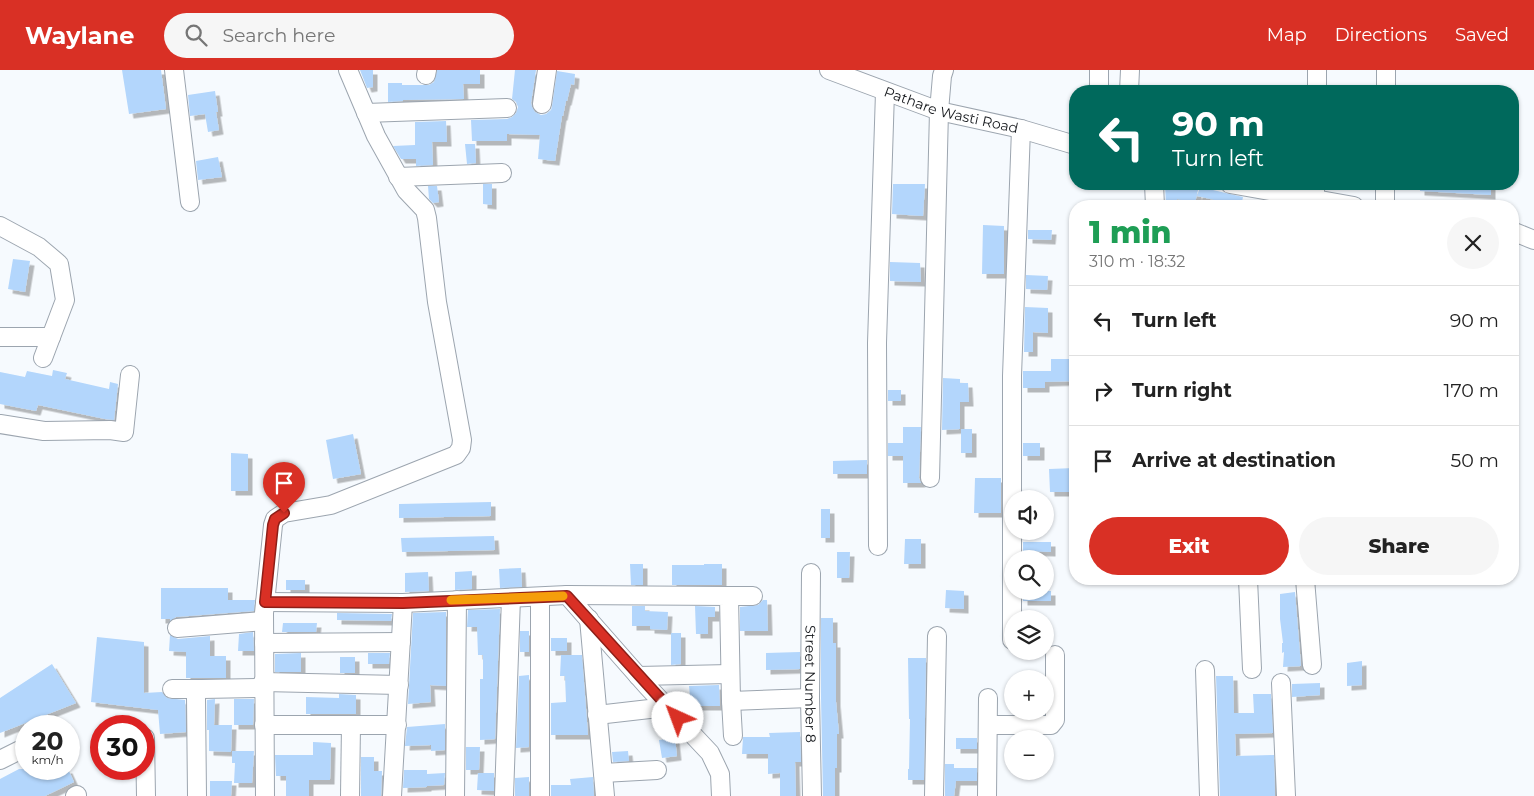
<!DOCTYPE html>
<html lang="en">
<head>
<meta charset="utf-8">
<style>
	:root { --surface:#fff; --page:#f6f6f6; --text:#222; --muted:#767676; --line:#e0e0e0; --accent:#d93025 }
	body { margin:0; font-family:Montserrat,sans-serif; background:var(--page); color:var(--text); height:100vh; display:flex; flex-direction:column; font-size:19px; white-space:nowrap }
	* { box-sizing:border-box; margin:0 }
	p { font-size:16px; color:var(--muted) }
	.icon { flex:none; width:28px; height:28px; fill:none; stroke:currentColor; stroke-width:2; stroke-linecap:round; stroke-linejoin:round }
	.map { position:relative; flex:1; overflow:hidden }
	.drawer { position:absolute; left:1069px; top:130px; width:450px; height:385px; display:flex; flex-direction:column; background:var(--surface); border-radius:20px; box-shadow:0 1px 4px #0004 }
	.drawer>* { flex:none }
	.hud { position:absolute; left:1069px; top:15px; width:450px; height:105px; border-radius:20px; box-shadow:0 1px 4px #0004; background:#00695c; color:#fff; overflow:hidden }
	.buttons { position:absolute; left:1004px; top:420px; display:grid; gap:10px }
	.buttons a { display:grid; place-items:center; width:50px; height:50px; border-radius:50%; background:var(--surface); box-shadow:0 1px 4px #0004; font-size:25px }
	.speed { position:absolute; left:15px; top:645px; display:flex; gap:10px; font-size:25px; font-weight:700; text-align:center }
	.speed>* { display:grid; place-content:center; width:65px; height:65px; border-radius:50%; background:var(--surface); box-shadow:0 1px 4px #0004; line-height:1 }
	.speed small { font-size:12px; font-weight:400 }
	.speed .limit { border:8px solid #d22; background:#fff; color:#111 }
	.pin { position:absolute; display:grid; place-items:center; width:42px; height:42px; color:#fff; margin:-51px -21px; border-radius:50% 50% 50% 0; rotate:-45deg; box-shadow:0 0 5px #0007 }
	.pin .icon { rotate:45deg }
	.me { position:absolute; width:55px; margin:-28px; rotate:317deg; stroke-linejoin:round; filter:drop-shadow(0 0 4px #0008) }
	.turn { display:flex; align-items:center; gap:18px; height:105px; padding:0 20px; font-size:22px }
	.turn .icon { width:65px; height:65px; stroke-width:2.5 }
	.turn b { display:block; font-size:35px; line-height:42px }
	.round { display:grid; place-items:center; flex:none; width:52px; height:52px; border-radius:26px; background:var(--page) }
	.summary { display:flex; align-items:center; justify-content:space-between; height:85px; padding:0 20px }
	h1 { font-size:30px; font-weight:800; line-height:38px; color:#1e9e55 }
	.action { display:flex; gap:10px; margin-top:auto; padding:10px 20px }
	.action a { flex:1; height:58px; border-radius:30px; background:var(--accent); color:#fff; font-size:20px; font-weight:800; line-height:58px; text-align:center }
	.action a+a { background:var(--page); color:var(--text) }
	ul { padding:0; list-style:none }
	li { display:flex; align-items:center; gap:15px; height:70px; padding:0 20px; border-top:1px solid var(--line) }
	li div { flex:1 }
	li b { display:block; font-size:19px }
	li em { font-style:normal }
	header { display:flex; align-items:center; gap:30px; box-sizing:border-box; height:70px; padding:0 25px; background:var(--accent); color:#fff }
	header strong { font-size:24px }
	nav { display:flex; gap:28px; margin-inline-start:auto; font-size:18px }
	.search { width:350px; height:45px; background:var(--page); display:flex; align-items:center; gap:12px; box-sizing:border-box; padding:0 18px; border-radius:28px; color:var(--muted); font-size:19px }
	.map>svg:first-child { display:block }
</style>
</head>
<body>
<header>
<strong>Waylane</strong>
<div class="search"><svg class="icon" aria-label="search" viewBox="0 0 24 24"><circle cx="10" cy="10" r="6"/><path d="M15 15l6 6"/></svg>Search here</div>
<nav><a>Map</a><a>Directions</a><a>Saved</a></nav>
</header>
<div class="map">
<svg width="1534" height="726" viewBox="0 0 1534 726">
	<defs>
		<filter id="shadow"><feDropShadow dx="4.5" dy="4.5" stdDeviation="0" flood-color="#0004"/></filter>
	</defs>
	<rect width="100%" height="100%" fill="#f6fafe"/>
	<path fill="#b3d6fc" filter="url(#shadow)" d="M122,0H161L166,39L129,44Z
		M360,0H373V17L367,18Z
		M437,0H480V14H463L464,29L403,30V31L388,32V13H402V15H429L434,12Z
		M515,0H536L531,33L532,37L535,42L541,45L546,44L551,40L552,36L557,1L575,4L574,15L571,14L567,31H566L563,46H562L555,91L538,89L540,65L507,64V71H472L471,50L507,49L512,47L516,43L518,37L516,32L512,29Z
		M215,21L218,42H216L219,60L208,62L205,44L190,46L188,25Z
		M446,51L447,72H432L433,95L416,96V89H401L393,76L415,75V52Z
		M465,74H475L476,93L467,94Z
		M218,87L222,107L198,110L196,91Z
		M483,114H492V135L483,134Z
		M893,114H925L923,146L892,144Z
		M1165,114H1177V116L1198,120L1195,133L1177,129V136H1166Z
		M1420,114H1491V125L1420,121Z
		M428,116H437L439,132L433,133L429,129Z
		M1200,117L1243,127L1241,136L1197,126Z
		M983,155L1004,156V204H982Z
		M1028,160H1052L1051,170L1028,169Z
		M13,189L30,191L25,222L8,219Z
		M890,192L920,193L921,212L890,211Z
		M1026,205L1048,206L1047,220L1026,219Z
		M1025,237L1048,238V263L1033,262V282H1024Z
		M1051,289H1075V311L1045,312V318H1023V301H1051Z
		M53,300L67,303L65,309L109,319L110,312L118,314L114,350L105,349L38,335L36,341L0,334V302L25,307L27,301L52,306Z
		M943,308L960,309V313H968L969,332H960V359L942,360Z
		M888,320H901V331H888Z
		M903,357H921L919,408L921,413H903V386H888V373H903Z
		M961,359H972V383H961Z
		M353,364L361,404L333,409L326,370Z
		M1023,373H1040V386H1023Z
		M231,383L248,384V421H231Z
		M867,390V404H833V391Z
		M1075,398V422H1050L1049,399Z
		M975,408H1001V443H974Z
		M491,432V446L399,448V434Z
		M821,439H830V468H821Z
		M494,466L495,480L402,482L401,468Z
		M905,469H921V494H904Z
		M1023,472H1051V482L1023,481Z
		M837,482H850L849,508H837Z
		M630,494H643V515H631Z
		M704,494H722V515H672V495H704Z
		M521,498L522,517L500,518L499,499Z
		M472,501V519L455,520V502Z
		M428,502L429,521L405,522V503Z
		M286,510H305V520H286Z
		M161,518H228V530H255L254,541L176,547L170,551V549H161Z
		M946,520L964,521V539L945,538Z
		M1023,521H1051V531H1023Z
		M1295,522L1301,596L1283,597L1284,582L1282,583V573H1283L1280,549V524Z
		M763,530H767L768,561H740V537L758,535Z
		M632,536H645V541L668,542L667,560L650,559V556H632Z
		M695,536L715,537V547H708V564H696Z
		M500,539L495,669L480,670V609H483V585H478L477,557H467L468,540Z
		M446,542V616L430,615L431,632L408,634L413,543Z
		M337,543L392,544L391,551L337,550Z
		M821,548H833V573H836V632L839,664H837V698H835V726H823L821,628Z
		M283,553H317L316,562H282Z
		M520,561H529V582H520Z
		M253,562L254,581H238L239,564Z
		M671,563H681V594L671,595Z
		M170,565L178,569L210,566V586H226V608H186V582L169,581Z
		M97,567L144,572V623L162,622L167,628L185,630L186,662L160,664L158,640L91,632Z
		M551,568H567V581H551Z
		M800,582V599L766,600V583Z
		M301,583V602H275V584Z
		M368,583H390L389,594H368Z
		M561,585H582L588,665H551V633L566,632L565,606H560Z
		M340,587H355V603H340Z
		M908,588H926L924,710H908V699H909L910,649H909Z
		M1362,591V615L1347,616V593Z
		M52,594L76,633L0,663V628Z
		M529,605V677L516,678L519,606Z
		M1216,606H1233L1234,643H1254L1253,624H1271L1273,663L1235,664L1236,686L1274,685L1275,726H1220Z
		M1320,613V625L1292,627V614Z
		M719,615L720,636H691L689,616Z
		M339,624L356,625V644H306V627L339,628Z
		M215,629L214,655H232L231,682L209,681V660H207V630Z
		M234,629H254L253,655H234Z
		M445,654V680L431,681V675L405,676L407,657Z
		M800,662L801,692H795L796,726H780V703L768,704V684H742L743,667H770L769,663Z
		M675,668L677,686L662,688L659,670Z
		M956,668H977V679H956Z
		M313,672L331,673L330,710H309V726H286V706H276L275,685H313Z
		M466,677H480L479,700H466Z
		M232,681H254L252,713H234L235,693H232Z
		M628,681L629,691L613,692L612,682Z
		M361,687H374V701H382L381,726H361Z
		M945,694H954V698H977V711H956L954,726H945Z
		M19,699H68L74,712L45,726H0V709Z
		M404,700H427V704L445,703L444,715L427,716V717L403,718Z
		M478,703H494V721L477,720Z
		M529,707V726H515V708Z
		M593,707L594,726H551V715H571L570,709Z
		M210,711H232L231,726H210Z"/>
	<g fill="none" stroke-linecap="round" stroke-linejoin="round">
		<g stroke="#9ca5af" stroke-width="20">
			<g id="minor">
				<path d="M174,0L190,132"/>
				<path id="s1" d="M829,0L939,41L1021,59L1075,75"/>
				<path d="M426,5L427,0"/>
				<path d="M1099,21V0"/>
				<path d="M1129,21L1130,0"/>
				<path d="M1317,21V0"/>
				<path d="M1386,21V0"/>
				<path d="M542,34L547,0"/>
				<path d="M366,43L507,38"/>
				<path d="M398,107L502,103"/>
				<path d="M1154,114L1155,136"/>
				<path d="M1230,114L1354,136"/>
				<path d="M1315,129V114"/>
				<path d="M1385,136V114"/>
				<path d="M0,156L39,177L59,194L65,230L43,288"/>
				<path d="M1512,161L1534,170"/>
				<path d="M0,267H51"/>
				<path d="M0,354L44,361L110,360L124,362L130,305"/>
				<path d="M930,408L939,41L942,6L944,0"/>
				<path d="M878,476L877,273L885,22"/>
				<path id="s2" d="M811,503L810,628L812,726"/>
				<path d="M1248,509L1252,599"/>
				<path d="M1305,509L1312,595"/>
				<path d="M567,525L729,526L731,631L810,628"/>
				<path d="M729,526H753"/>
				<path d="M265,532L403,533L567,525L647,616L710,683L720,704L721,726"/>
				<path d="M589,549L605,726"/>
				<path d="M177,558L264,551"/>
				<path d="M1012,570V306L1021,59"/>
				<path d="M264,573L401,572"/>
				<path d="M1205,600L1209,726"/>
				<path d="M638,606L730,604"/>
				<path d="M263,612L399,615"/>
				<path d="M1281,613L1286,726"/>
				<path d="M172,619H202"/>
				<path d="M731,631L733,666"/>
				<path d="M597,645L667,637"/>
				<path d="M264,655H397"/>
				<path d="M988,655H1051L1055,650V585"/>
				<path d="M145,668L146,726"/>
				<path d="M0,690L26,677"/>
				<path d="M603,703L657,700"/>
				<path d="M75,726L77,725V726"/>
				<path d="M197,726L196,627L198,621L202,619L263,618"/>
				<path d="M265,726L264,543L273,455L275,449L284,443L331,435L456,385L461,378L462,370L437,232L427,148L425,140L406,120L376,66L348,0"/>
				<path d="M350,726L351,655"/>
				<path d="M392,726L403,533"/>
				<path d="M455,726L457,530"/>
				<path d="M504,726L511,528"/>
				<path d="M540,726V527"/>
				<path d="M934,726L937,566"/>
				<path d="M987,726L988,628"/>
			</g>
		</g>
		<use href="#minor" stroke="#fff" stroke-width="18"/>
	</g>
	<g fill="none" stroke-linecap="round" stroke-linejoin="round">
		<g stroke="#8d1f18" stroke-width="12">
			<path id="route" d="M284,443L275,449L273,455L265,532L403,533L567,526L678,648"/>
		</g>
		<use href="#route" stroke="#d93025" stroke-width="9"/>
		<path stroke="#f59e0b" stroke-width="9" d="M451,530L563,526"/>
	</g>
	<g text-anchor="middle" stroke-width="4" stroke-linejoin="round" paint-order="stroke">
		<g font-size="14" fill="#16191d" stroke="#f6fafe">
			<text dy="5" stroke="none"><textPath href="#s1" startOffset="129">Pathare Wasti Road</textPath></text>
			<text dy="5" stroke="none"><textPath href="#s2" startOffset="111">Street Number 8</textPath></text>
		</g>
	</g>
</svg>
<div class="buttons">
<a><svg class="icon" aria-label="sound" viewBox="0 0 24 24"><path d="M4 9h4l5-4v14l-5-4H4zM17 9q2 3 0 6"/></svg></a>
<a><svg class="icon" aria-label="search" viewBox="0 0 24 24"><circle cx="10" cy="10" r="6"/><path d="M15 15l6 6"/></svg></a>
<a><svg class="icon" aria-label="layers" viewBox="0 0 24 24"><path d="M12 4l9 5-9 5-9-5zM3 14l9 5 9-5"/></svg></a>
<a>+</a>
<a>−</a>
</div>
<div class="speed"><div>20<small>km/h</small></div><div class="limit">30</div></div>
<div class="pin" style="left:284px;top:443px;background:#d93025"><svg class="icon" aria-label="arrive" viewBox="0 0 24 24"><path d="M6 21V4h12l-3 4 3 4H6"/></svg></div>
<svg class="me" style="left:678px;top:648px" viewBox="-20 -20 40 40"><circle r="19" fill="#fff"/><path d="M0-13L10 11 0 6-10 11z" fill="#d93025"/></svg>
<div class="hud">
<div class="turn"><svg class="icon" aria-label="left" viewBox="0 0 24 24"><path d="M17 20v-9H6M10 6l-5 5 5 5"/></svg><div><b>90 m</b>Turn left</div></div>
</div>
<section class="drawer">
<div class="summary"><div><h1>1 min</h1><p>310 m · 18:32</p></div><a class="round"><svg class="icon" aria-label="close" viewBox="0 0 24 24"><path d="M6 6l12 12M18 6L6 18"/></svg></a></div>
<ul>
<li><svg class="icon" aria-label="left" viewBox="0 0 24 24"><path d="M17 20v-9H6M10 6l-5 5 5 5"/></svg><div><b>Turn left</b></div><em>90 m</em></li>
<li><svg class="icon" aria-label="right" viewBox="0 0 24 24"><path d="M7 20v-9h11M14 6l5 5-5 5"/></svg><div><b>Turn right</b></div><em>170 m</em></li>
<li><svg class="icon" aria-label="arrive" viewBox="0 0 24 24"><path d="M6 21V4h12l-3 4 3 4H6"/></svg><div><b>Arrive at destination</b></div><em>50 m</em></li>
</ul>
<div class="action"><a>Exit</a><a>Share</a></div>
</section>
</div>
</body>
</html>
